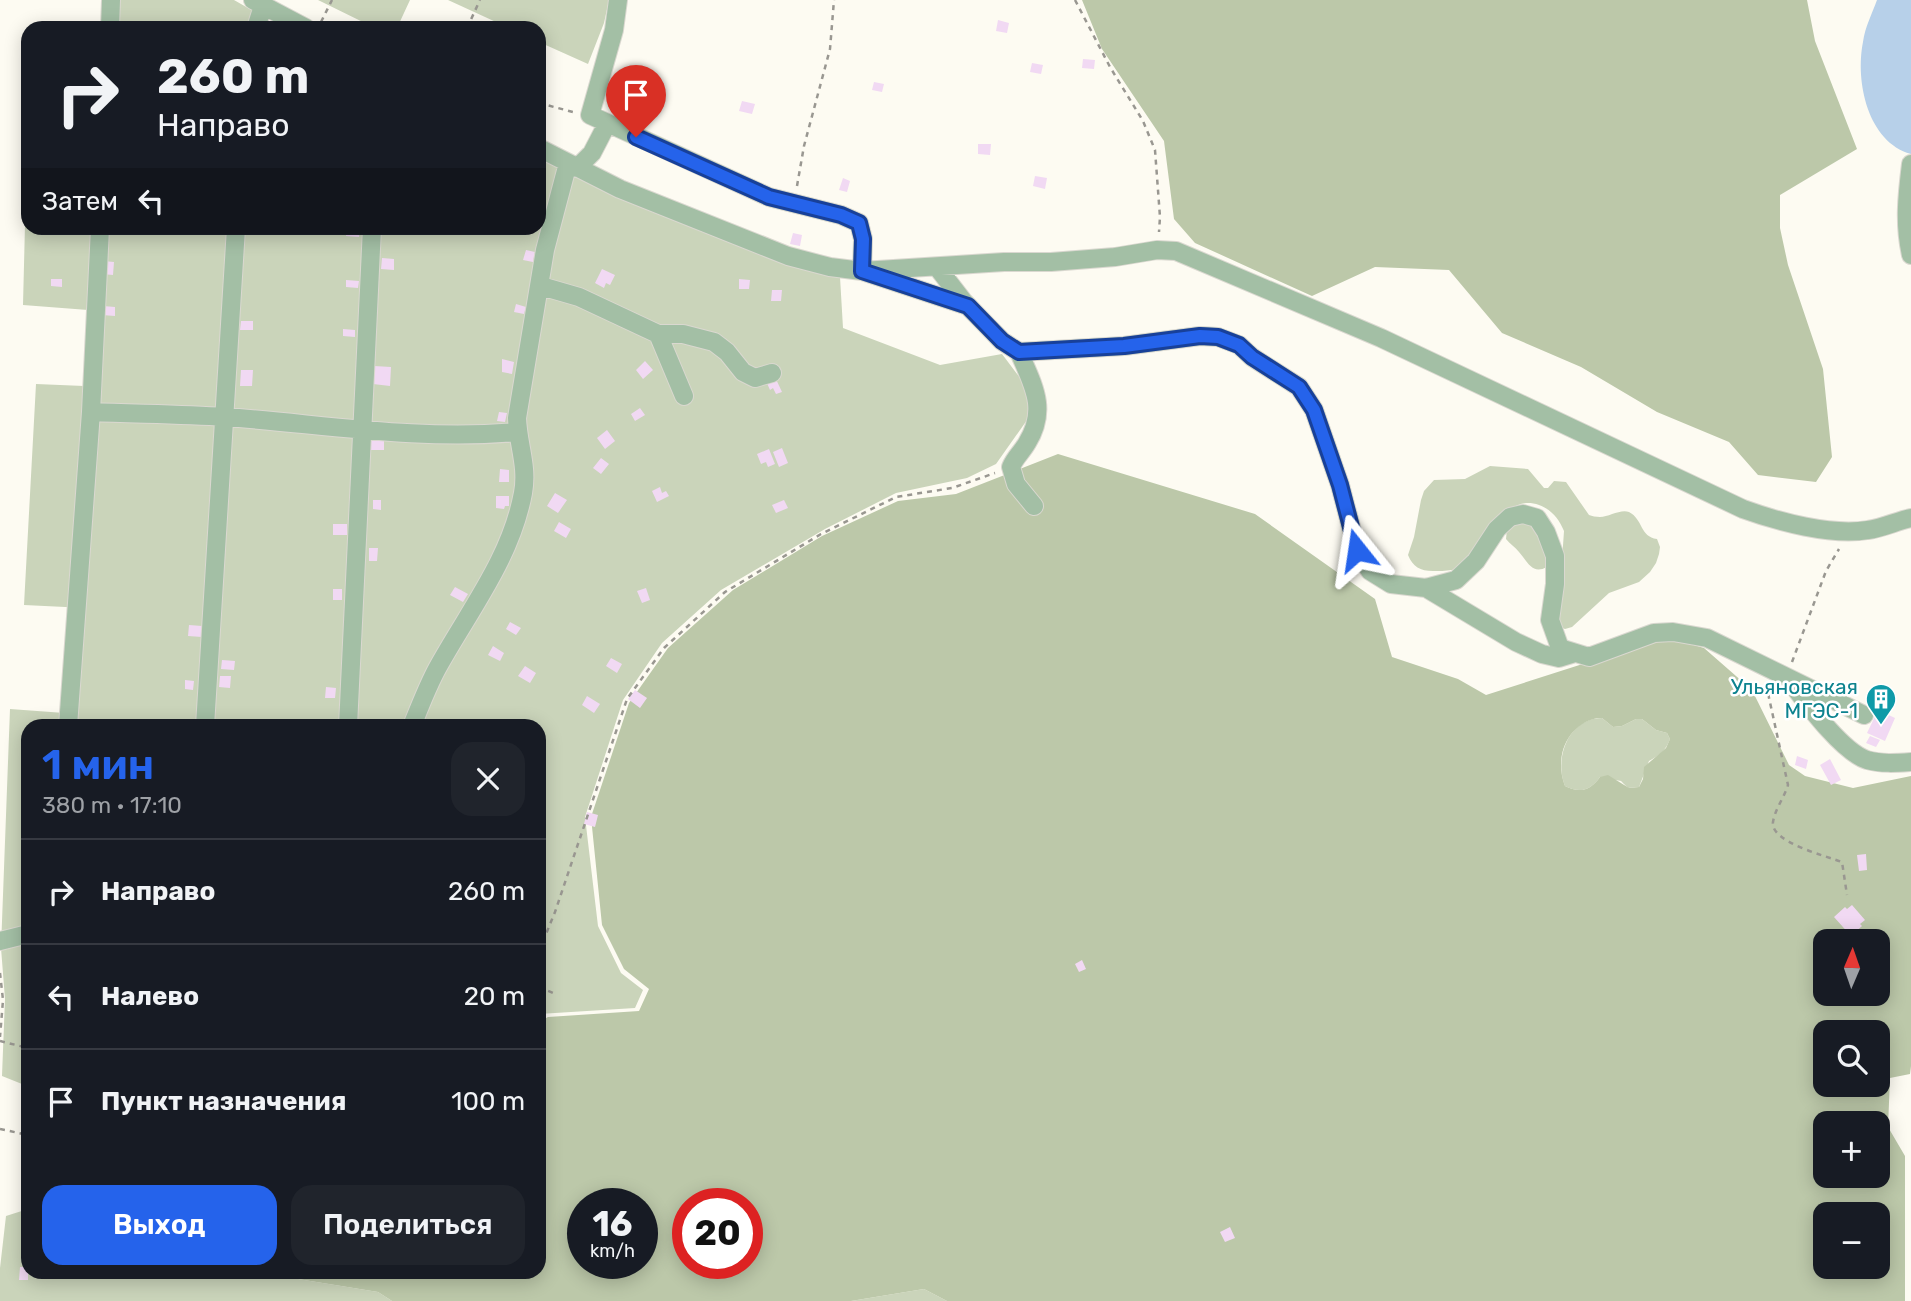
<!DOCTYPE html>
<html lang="ru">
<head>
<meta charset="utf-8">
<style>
	:root { --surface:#171b24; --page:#20242c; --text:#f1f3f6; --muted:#9ea1a6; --line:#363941; --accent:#2563eb }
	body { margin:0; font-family:Rubik,sans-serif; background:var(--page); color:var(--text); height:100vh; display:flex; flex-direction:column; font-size:26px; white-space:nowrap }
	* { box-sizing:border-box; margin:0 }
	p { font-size:23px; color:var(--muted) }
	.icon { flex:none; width:38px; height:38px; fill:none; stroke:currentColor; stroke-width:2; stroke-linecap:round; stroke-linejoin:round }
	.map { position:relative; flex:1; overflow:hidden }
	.panel { position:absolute; left:21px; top:719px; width:525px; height:560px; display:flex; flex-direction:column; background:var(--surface); border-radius:21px; box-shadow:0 4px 18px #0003 }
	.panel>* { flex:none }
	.top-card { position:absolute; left:21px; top:21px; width:525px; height:214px; border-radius:21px; box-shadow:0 4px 18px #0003; background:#171b24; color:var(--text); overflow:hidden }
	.needle { width:46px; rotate:2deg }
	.controls { position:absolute; left:1813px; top:929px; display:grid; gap:14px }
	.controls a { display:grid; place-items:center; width:77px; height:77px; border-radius:14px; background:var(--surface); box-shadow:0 4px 18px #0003; font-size:35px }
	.speed { position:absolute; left:567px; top:1188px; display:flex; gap:14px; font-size:35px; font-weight:700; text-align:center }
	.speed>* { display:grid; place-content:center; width:91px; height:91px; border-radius:50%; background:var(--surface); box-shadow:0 4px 18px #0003; line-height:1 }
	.speed small { font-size:18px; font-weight:400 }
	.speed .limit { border:10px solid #d22; background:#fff; color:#111 }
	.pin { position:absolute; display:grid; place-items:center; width:60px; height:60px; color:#fff; margin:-72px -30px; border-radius:50% 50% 50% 0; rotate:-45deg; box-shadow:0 0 7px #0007 }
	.pin .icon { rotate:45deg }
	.me { position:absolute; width:77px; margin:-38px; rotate:345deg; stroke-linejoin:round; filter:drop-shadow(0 0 5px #0008) }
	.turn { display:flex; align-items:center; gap:24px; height:147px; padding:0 21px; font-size:32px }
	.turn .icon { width:91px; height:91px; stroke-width:2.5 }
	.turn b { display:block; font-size:49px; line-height:60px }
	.then { display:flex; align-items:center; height:66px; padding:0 21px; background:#0003; gap:14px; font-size:26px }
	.round { display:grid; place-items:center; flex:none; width:74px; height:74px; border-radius:21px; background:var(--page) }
	.summary { display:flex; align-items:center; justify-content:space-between; height:119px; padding:0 21px }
	h1 { font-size:42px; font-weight:600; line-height:52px; color:var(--accent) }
	.action { display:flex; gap:14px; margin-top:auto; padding:14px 21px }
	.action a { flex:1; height:80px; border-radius:21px; background:var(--accent); color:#fff; font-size:28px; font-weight:600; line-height:80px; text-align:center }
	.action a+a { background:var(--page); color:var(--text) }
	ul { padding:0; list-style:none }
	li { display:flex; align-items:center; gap:21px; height:105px; padding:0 21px; border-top:2px solid var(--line) }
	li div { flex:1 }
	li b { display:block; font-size:26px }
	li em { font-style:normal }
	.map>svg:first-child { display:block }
</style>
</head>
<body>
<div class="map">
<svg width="1911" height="1301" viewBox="0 0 1911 1301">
	<rect width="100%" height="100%" fill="#fdfbf2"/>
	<path fill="#cad4ba" d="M117,0H234L255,12L251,28H116Z
		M318,0H410L397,28H375Z
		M448,0H609L604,23L588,64L539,42V28H509Z
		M28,105V228H539V151L840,277L843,328L940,365L1002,354L1039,403L996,464L967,478L896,493L825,529L721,590L662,643L623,700L585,817L598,926L621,973L643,990L635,1008L539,1014V726H28V1127L25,1126L27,1086L2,1076L5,999L1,948L10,709L78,714L86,608L24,605L36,384L84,386L88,310L23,305Z
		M1490,466L1528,469L1544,488H1548L1554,481L1566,482L1589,515C1592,516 1596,517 1600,517C1609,517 1620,509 1629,512C1643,519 1640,537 1657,539L1660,547L1659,554L1656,563L1650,572L1639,582L1609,593L1572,627L1565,629L1560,627L1558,618L1564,531C1559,519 1552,510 1539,505C1503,492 1490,545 1469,563C1459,571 1445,571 1433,571C1420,571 1413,567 1408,555L1414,537L1421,500L1424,491L1434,480L1465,479Z
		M1529,522L1547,546V567C1532,575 1528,562 1519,552C1515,547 1510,544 1506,539L1507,529L1513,524Z
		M1602,718L1613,727L1622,726L1636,719H1642L1656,730L1667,733L1670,739C1666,750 1660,755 1649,761L1639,787L1628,788L1621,781L1600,777C1591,790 1580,794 1565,786C1554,759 1568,718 1602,718Z
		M28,1209V1272H255L378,1292L392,1301H0V1268L6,1216Z
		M924,1289L947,1301H851Z"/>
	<path fill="#bcc8a9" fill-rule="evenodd" d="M1082,0H1807L1815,41L1857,149L1780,195V228L1788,265L1823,369L1832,457L1816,482L1758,475L1729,442L1657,412L1581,367L1502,333L1449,270L1375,267L1312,296L1195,243L1174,219L1164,141L1102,49Z
		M1058,454L1255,514L1375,599L1392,657L1458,679L1486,695L1667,637L1704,648L1752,690L1789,765L1805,776L1853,788L1911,776V1066L1910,1074L1890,1078L1888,1127L1905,1156V1301H947L924,1289L851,1301H392L378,1292L255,1272H539V1022L548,1017L639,1011L649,989L624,969L602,925L591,817L629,703L668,648L733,590L822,536L898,501L956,494ZM1597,718H1602L1613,727L1622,726L1636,719H1642L1656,730L1667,733L1670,739L1666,748L1644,767L1643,779L1639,787L1629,788L1608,775L1600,777C1591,790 1580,794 1565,786C1554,758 1566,725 1597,718ZM1825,942H1878V994H1825ZM1825,1032H1878V1085H1825ZM1825,1124H1878V1176H1825ZM583,1204H642V1264H583ZM688,1204H747V1264H688ZM1825,1214H1878V1267H1825Z"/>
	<path fill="#b7d0e9" d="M1877,0H1911V154C1868,142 1855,82 1863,42C1865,27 1872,14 1877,0Z"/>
	<path fill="#f1d9f3" d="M998,20L1009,23L1007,33L996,31Z
		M1083,59L1095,60L1094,69L1082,68Z
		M1032,63L1043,65L1041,74L1030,72Z
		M874,82L884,84L882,92L872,90Z
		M631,99L642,104L639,111L628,106Z
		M742,101L755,104L752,114L739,111Z
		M978,144H991L990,155L978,154Z
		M1035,176L1047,178L1045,189L1033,186Z
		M843,178L850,181L847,192L839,190Z
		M347,228H360L359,237L346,236Z
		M793,233L802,235L800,246L790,244Z
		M526,250L535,252L533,262L523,260Z
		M382,258L394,259V270L381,269Z
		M103,261L114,262L113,275L102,274Z
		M602,269L615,275L610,285L606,283L604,288L595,283Z
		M51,279H62V287L51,286Z
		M739,279L750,280L749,289H739Z
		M346,280L359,281L358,288L346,287Z
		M772,290H782L781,301H771Z
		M516,304L526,307L524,314L514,312Z
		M103,306L115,307V316L102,315Z
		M241,321H253V330H240Z
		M343,329L355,330V337L343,336Z
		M502,359L514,362L512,374L502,372Z
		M645,361L653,370L643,379L636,370Z
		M374,366L391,367L390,386L373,384Z
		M241,370H253L252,386H240Z
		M775,377L782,392L776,394L773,388L770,390L766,381Z
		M640,408L645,415L635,421L631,414Z
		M499,412L507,413L505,422L497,421Z
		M607,430L615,441L605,449L597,438Z
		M371,441H384V450H371Z
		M782,448L788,463L779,467L773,452Z
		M769,449L775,464L768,467L766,462L761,464L757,454Z
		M601,458L609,464L601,474L593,468Z
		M500,469L509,470V482H499Z
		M660,487L662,493L666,491L669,496L657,502L652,491Z
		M555,493L567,500L558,513L547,506Z
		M496,496H509V506H505L504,509L496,508Z
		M373,500H381V510L373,509Z
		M784,500L788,508L776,513L772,505Z
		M559,522L571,529L566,538L554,531Z
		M333,524H347V535H333Z
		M369,548H378L377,561H369Z
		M455,587L468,594L463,602L450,595Z
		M646,588L650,600L642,603L637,591Z
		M333,589H342V600H333Z
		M510,622L521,628L516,635L506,629Z
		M189,625L202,626V637L188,636Z
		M493,646L504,653L500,661L488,655Z
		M611,658L622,664L617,673L606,666Z
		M222,660L235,661L234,670L221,669Z
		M525,666L536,673L530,683L518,676Z
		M220,676H231L230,688L219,687Z
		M185,680L194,681L193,690L185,689Z
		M326,687L336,688L335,698H325Z
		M635,690L647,698L640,708L628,699Z
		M587,696L600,704L594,713L582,705Z
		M1878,710L1895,718L1885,741L1867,733Z
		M1870,736L1880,740L1876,747L1866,743Z
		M1797,756L1808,760L1806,769L1795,765Z
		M1830,759L1841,780L1831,785L1820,765Z
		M587,812L598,815L595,827L584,824Z
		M1866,854L1867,870L1859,871L1857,855Z
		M1852,905L1865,920L1860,924L1862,926L1851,936L1834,917L1845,907L1847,909Z
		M1082,960L1086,969L1079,972L1075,964Z
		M1230,1227L1235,1238L1225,1242L1220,1232Z
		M20,1267H28V1280H19Z"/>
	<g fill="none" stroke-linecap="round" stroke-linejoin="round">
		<g stroke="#dad8d0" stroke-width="20">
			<path id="minor" d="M253,0L306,28
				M618,0L614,30L590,115L769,197L841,215L859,223L863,239L862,271L968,306
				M110,28L111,0
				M256,28L263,6
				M539,148L620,189L788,256L830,267L862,271L1004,262H1051L1115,257L1157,250L1176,251L1381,338L1743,509C1779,522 1831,536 1868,530C1883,528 1897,521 1911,518
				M1911,164C1907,196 1904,224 1911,255
				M577,168L592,153L607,124
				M937,267L964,302L1002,341L1019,352L1124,346L1200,336L1218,337L1239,345L1252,357L1299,387L1314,410L1340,485L1357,550L1370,571L1391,584L1426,588L1456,580L1476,561L1497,529L1510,517L1523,514L1537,518L1546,532L1555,556V584L1550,620L1560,648L1589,657L1654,633L1673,632L1707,638L1864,715
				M541,286L579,297L658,334H683L714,342L727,352L743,372L755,378L772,373
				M658,334L684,396
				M1019,352C1033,385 1048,409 1027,443C1022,452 1015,457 1011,467L1016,484L1034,506
				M91,412C136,414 180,414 225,417C322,424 419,441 517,432
				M1426,588L1516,642L1542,654L1559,658L1572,654
				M1789,680C1805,701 1842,752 1867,760C1881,764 1896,763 1911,762
				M68,726L91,412L100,228
				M205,726L236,228
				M348,726L372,228
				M412,726C420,706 428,685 438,667C469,611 511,558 523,493C528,466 518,445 517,418L545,250L568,163
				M0,941L28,934"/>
		</g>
		<path stroke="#999791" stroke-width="2.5" stroke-dasharray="5 5" stroke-linecap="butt" d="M1075,0L1110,67L1143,121L1155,150L1160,217L1159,232
			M321,22L332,0
			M467,28L480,0
			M539,103L573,112
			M797,186L804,146L830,49L834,0
			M1792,662L1826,571L1839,549
			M1766,684L1788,785C1784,798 1775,809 1773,822C1770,842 1826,856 1842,862L1847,895
			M539,951L555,912L627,699L664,648L725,592L821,534L896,497L952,488L995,473
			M0,973L3,1000L0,1037
			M539,987L553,993
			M0,1041L28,1048
			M0,1129L28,1135"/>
		<use href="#minor" stroke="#a3bfa5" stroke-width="18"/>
	</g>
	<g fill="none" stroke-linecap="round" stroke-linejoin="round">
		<g stroke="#184099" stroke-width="18">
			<path id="route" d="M636,137L769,197L841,215L859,223L863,239L862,271L968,306L1002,341L1019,352L1124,346L1200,336L1218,337L1239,345L1252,357L1299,387L1314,410L1340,485L1357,550"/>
		</g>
		<use href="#route" stroke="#2563eb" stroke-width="12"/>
	</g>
	<defs>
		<g id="building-pin" transform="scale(1.575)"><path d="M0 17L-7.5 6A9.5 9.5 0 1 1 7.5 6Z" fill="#0f9aa8" stroke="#fff"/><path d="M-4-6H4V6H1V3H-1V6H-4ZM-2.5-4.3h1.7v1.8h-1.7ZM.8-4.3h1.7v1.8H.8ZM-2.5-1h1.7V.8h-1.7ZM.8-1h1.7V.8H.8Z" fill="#fff"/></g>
	</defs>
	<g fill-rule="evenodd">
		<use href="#building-pin" x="1881" y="699"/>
	</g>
	<g text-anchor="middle" stroke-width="5" stroke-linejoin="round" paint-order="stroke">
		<g font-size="21" fill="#0d838f" stroke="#fff" text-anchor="end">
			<text x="1858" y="694">Ульяновская<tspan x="1858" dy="24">МГЭС-1</tspan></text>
		</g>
	</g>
</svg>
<div class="controls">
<a><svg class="needle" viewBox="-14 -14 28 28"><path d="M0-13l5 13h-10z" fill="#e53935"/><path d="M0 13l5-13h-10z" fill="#9ea1a6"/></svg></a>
<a><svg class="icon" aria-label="search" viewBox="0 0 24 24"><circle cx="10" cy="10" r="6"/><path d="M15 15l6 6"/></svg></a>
<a>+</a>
<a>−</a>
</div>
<div class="speed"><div>16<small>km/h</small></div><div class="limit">20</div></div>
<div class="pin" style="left:636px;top:137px;background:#d93025"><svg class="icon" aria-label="arrive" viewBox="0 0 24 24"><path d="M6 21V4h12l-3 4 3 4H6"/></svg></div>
<svg class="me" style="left:1357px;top:550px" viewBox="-20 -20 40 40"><path d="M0-17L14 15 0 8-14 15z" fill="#2563eb" stroke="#fff" stroke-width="4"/></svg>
<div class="top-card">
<div class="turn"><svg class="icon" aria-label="right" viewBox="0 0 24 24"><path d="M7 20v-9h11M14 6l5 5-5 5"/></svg><div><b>260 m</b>Направо</div></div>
<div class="then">Затем<svg class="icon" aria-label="left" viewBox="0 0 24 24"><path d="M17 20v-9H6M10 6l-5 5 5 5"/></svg></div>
</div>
<section class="panel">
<div class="summary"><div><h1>1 мин</h1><p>380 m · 17:10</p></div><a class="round"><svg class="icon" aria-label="close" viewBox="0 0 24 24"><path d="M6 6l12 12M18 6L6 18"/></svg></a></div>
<ul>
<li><svg class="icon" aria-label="right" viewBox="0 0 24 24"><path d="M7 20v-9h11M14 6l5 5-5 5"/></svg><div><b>Направо</b></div><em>260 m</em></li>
<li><svg class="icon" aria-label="left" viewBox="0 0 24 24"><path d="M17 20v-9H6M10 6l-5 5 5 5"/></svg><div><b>Налево</b></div><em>20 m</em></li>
<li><svg class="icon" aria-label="arrive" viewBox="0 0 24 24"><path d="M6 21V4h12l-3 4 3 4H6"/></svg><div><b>Пункт назначения</b></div><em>100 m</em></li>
</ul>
<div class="action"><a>Выход</a><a>Поделиться</a></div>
</section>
</div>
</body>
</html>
